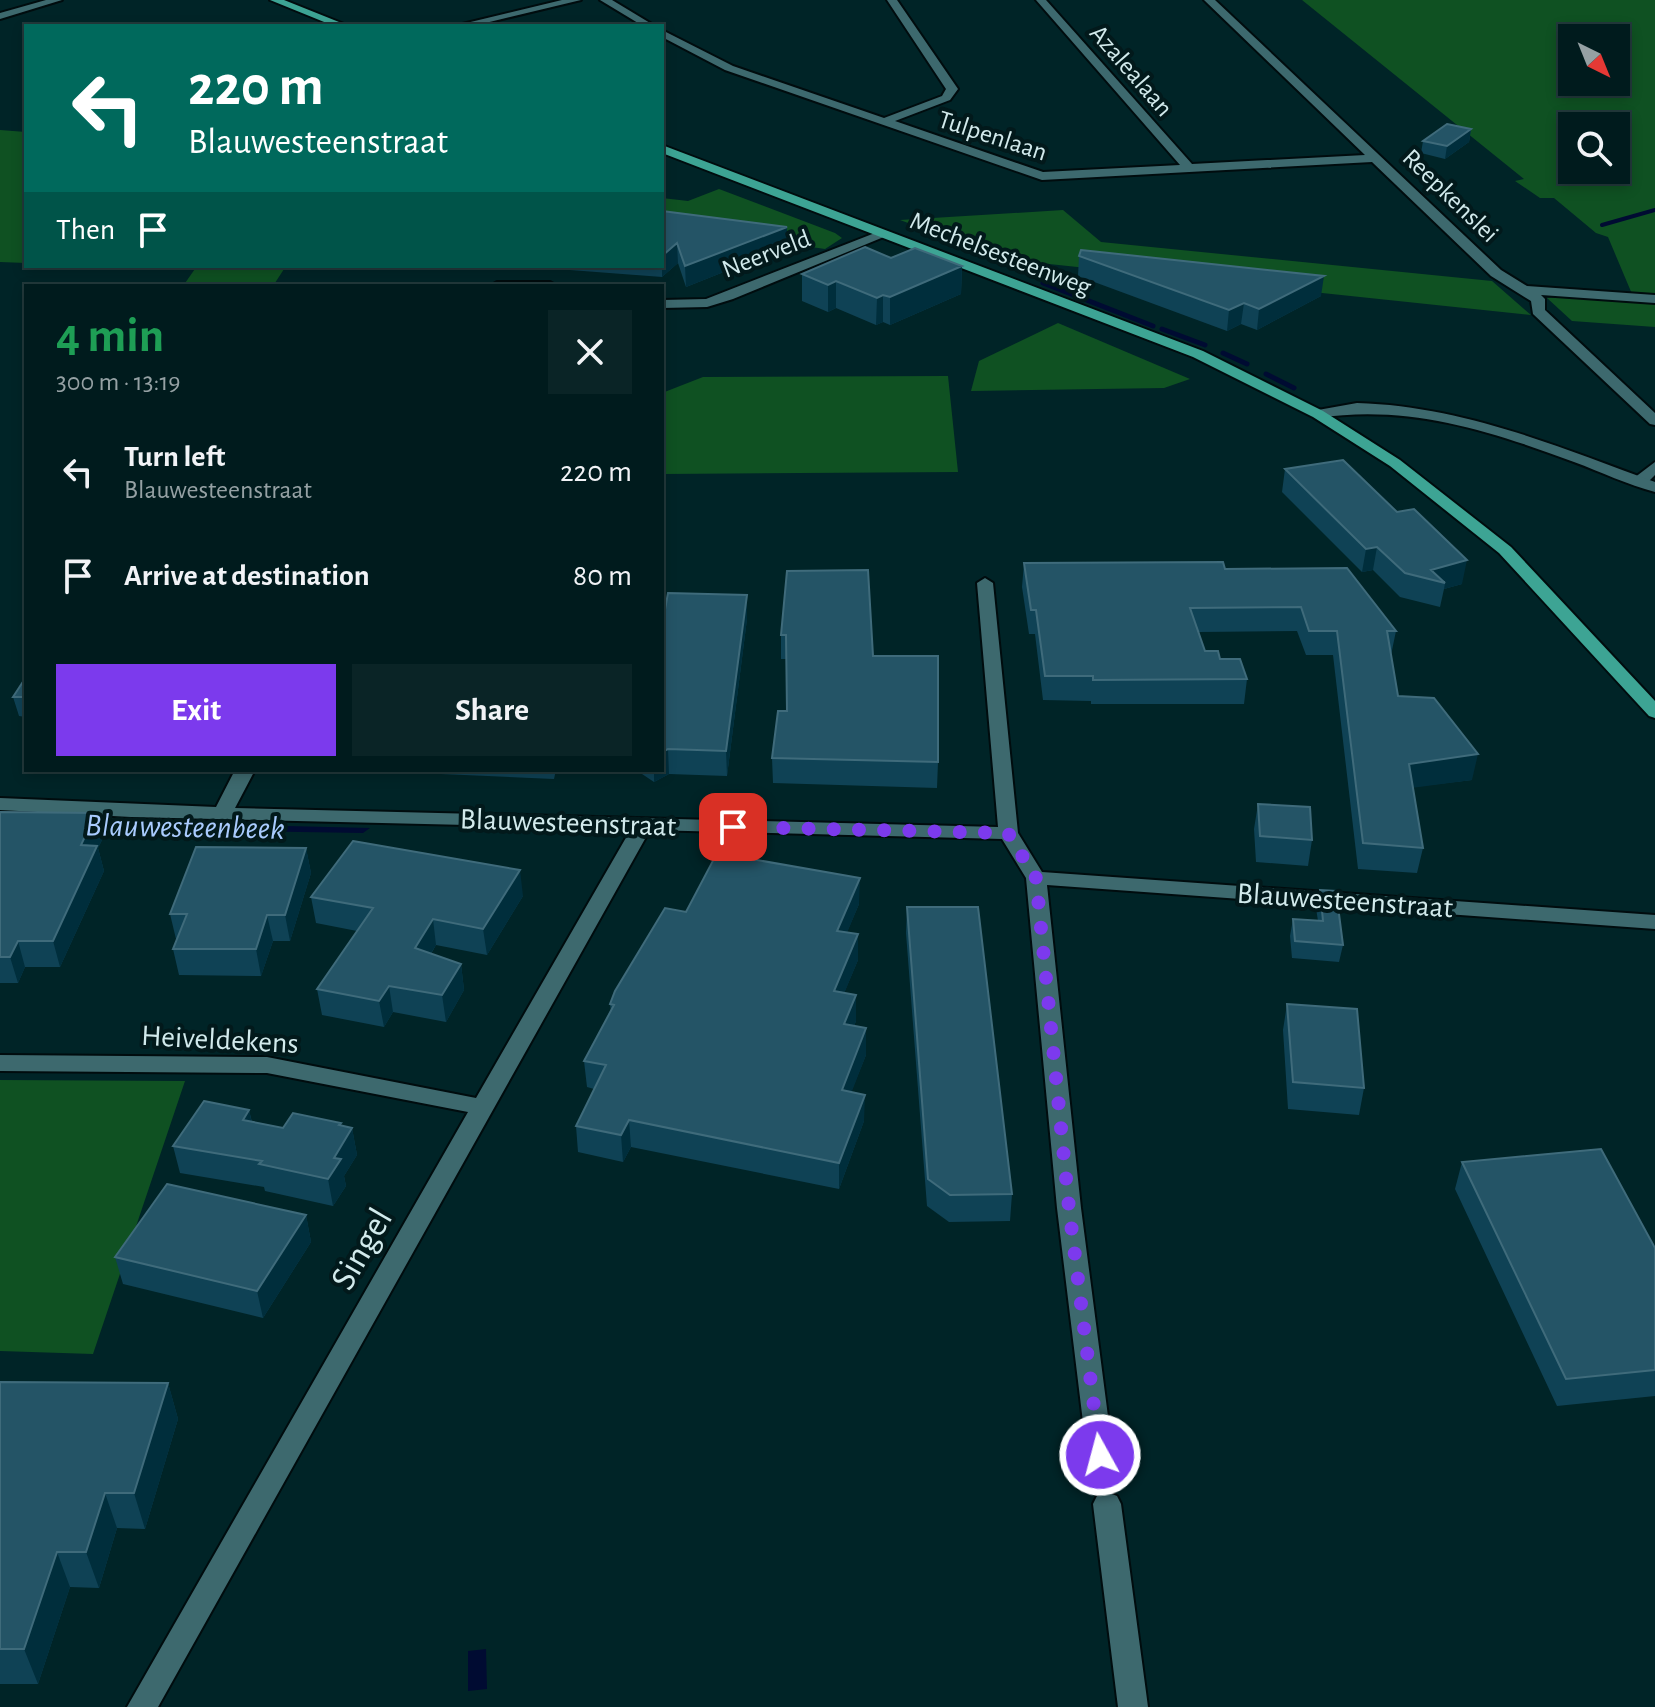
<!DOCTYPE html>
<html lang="en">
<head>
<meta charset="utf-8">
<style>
	:root { --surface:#001b1d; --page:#0a2426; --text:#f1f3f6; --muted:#95a1a4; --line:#22393b; --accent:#7c3aed }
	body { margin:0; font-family:"Alegreya Sans",sans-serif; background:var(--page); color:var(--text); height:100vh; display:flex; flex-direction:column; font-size:30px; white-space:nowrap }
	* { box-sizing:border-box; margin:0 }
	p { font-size:26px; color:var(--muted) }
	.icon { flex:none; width:44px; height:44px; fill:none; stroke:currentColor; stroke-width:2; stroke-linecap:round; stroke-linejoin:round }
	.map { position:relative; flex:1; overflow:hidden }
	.drawer { position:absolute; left:24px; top:284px; width:640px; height:488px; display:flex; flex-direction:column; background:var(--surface); border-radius:0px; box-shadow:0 4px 12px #0003,0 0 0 2px var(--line) }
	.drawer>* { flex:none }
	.guide { position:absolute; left:24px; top:24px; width:640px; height:244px; border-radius:0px; box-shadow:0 4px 12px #0003,0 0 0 2px var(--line); background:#00695c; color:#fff; overflow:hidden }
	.needle { width:52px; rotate:137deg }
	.controls { position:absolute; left:1558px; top:24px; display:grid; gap:16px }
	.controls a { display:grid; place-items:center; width:72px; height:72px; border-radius:0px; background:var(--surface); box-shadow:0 4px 12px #0003,0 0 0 2px var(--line); font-size:40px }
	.pin { position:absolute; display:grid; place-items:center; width:68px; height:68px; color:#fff; margin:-34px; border-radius:16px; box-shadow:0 4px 12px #0006 }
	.me { position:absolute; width:88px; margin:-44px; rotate:353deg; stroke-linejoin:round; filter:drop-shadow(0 0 6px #0008) }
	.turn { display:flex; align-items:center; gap:28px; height:168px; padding:0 32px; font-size:36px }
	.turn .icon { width:104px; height:104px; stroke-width:2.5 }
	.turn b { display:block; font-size:56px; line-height:68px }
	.then { display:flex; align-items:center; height:76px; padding:0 32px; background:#0003; gap:16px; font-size:30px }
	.round { display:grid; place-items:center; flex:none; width:84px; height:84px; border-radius:0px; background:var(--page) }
	.overview { display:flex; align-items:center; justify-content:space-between; height:136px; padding:0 32px }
	h1 { font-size:48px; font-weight:600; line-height:60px; color:#1e9e55 }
	.primary-button { display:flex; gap:16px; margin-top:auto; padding:16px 32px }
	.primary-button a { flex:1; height:92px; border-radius:0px; background:var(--accent); color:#fff; font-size:32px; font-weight:600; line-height:92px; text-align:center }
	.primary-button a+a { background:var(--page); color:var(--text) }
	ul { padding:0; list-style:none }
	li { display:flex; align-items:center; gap:24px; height:104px; padding:0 32px }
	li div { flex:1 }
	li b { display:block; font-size:30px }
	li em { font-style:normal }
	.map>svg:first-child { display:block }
</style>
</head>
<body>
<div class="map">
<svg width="1655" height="1707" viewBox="0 0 1655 1707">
	<rect width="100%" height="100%" fill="#002427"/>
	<path fill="#0f5122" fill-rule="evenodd" d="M1302,0H1655V296L1632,294L1608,237L1596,233L1554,198H1540L1515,181L1524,179ZM1572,38H1616V82H1572ZM1572,126H1616V170H1572Z
		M0,130L26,132V263L0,262Z
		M719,189L835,233L842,238L825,249L662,225V198L688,201Z
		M1063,210L1101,242L1492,281L1531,315L1030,262L1021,265L900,220Z
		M197,266H286L273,286H183Z
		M1566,296L1655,299V327L1572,321L1547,298Z
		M1058,323L1190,379L1164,388L971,391L979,361Z
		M948,376L958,472L662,474V393L703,377Z
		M0,1080L185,1081L93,1354L0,1351Z"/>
	<path fill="#000b32" d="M0,819L370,828L363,833L0,827Z
		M486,1649L487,1689L468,1691V1651Z"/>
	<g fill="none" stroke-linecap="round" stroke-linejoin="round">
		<path stroke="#000b32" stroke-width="4" d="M1602,225L1655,210"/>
		<path stroke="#000b32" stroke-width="5" d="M1043,283L1153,326
			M1162,329L1205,345
			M1223,353L1247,364
			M1266,374L1294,388"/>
		<g stroke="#000c0e" stroke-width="4">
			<path id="street" d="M46,0H62L0,19V13Z
				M562,0H581L473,26H454Z
				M600,0H612L655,26H643Z
				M887,0H897L958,89L950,100L895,121L1043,172L1180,165L1036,0H1046L1192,164L1365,155L1204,0H1215L1501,270L1527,286L1655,295V303L1541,295L1545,299V310L1655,413V425L1650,424L1533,314L1531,301L1491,276L1372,162L1042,180L725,70L662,37V30L733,66L884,118L942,96L946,89Z
				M880,231L891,234L733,299L707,307L662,308V300L706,299Z
				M497,282H550L557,286H490Z
				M1655,462V475L1646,484H1634V478Z
				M985,578L993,583L1018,833L1042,872L1655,915V929L1047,885L1081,1208L1113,1455L1110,1463L1100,1466L1090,1463L1087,1455L1057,1208L1026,878L1002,839L650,830L158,1707H127L468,1112L267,1073L0,1071V1055L267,1057L476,1098L631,829L131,817L0,810V798L216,807L235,770H255L235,808L998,827L977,583Z
				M1107,1492L1117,1496L1121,1504L1148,1707H1118L1093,1504L1097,1496Z"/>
		</g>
		<g stroke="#000c0e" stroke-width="4">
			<path id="secondary" d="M1357,403C1462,406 1557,446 1655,482V492C1628,485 1601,472 1574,462C1491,431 1408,404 1318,418L1311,414L1318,410Z"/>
		</g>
		<g stroke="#000c0e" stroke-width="4">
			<path id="primary" d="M270,0H284L349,26H334Z
				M662,145L1203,351L1323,411L1400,460L1511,547L1655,701V718L1649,716L1499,553L1390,466L1313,417L1193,357L662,153Z"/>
		</g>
		<use href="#street" fill="#3d696e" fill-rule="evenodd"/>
		<use href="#secondary" fill="#3d696e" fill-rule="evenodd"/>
		<use href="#primary" fill="#3da494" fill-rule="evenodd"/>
	</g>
	<path fill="#0f4255" d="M1471,129L1469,142L1445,159L1421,153L1423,141Z
		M662,211L787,227V247L686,287L678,263L662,277L517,266H662Z
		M1079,256L1321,296L1257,330L1241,324L1227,331L1078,276Z
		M891,258L962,266L961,294L890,325L883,322L876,325L836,308L828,312L802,301V274Z
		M1285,469L1462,584L1444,589L1440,607L1400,597L1373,570L1362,572L1282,492Z
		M1024,563L1225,569L1396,631L1391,655L1398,696L1472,780L1413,787L1423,848L1417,873L1358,869L1333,655H1306L1297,631L1199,632L1205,651L1220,659L1247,679L1244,704H1091V701L1043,700L1035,634H1029L1022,587Z
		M787,571L873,656L938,762L937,788L773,783L772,758L787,711V659H781V635Z
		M747,619L727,776L669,774L654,782L642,774L611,773V770H662V626Z
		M26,677V717L19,716L13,697Z
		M348,770H556L554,779Z
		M1258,804L1312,840L1308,866L1256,862L1254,829Z
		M0,812L103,838L98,848L104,871L60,967H25L18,983H0Z
		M306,848L311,873L290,941H273L261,976L179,975L173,949L177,939H176L170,914Z
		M1320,890L1343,945L1339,962L1292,958L1290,936L1293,919L1318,921L1316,908Z
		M523,896L487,955L436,945L431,954L461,964L464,990L446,1022L393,1012L384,1027L322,1015L317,989L357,931L316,923L311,897Z
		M859,904L847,932L858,960L844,993L856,995V1021L854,1026L866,1055L851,1092L864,1121L839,1189L631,1147L623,1162L578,1152L576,1126L594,1089L587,1087L584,1061L611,1012L610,1004L686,912Z
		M907,907L1012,1194L1010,1221L949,1222L927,1206L906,933Z
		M1287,1004L1364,1088L1359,1115L1288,1109L1283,1030Z
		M249,1110L252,1122L283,1128L341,1126L352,1128L357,1155L344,1176L346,1186L333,1206L265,1191L264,1187L180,1173L173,1146Z
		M1462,1162L1655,1248V1396L1557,1406L1455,1189Z
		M306,1215L311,1242L263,1318L123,1284L115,1257Z
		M0,1382L168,1383L178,1419L145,1529L117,1528L99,1588L70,1587L38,1684H0Z"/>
	<path fill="#002e3c" d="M1471,129L1469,142L1445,159L1447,146Z
		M787,227V247L686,287L685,266Z
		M677,243L678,263L662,277V256Z
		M962,266L961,294L890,325V297Z
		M1324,276L1321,296L1257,330L1259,309Z
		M836,281V308L828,312V285Z
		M883,295V322L876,325L877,298Z
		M1244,303L1241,324L1227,331L1229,310Z
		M1377,547L1373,570L1362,572L1366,549Z
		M1467,560L1462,584L1444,589L1445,583L1431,570Z
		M747,595V619L727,776L726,751Z
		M668,749L669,774L654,782V770H662V752Z
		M1478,754L1472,780L1404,789L1409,764Z
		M96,813L103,838L98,848L104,871L60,967L53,941L81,845Z
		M306,848L311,873L290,941L285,915Z
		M520,870L523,896L487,955L483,929Z
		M860,878L859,904L837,957V931Z
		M267,915L273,941L261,976L256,949Z
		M433,919L436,945L418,974L415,948Z
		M858,934V960L834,1018V991Z
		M18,941L25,967L18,983L10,957Z
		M461,964L464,990L446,1022L442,995Z
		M389,986L393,1012L384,1027L379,1001Z
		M856,995V1021L844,1050V1024Z
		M866,1028V1055L842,1117V1090Z
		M865,1095L864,1121L839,1189V1163Z
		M249,1110L255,1137L243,1120Z
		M629,1120L631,1147L623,1162L621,1135Z
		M341,1123L344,1141L352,1128L357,1155L344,1176L346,1186L333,1206L328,1179L334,1158L339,1125Z
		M306,1215L311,1242L263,1318L257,1291Z
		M168,1383L178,1419L145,1529L134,1493Z
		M105,1493L117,1528L99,1588L86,1552Z
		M57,1552L70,1587L38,1684L24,1649Z"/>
	<path fill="#245466" stroke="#3f6b7b" stroke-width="2" d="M1447,124L1471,129L1447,146L1423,141Z
		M662,211L787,227L685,266L677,243L662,256Z
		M865,247L891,258L915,248L962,266L890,297L883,295L877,298L836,281L828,285L802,274Z
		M1081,250L1324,276L1259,309L1244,303L1229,310L1079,256Z
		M1343,460L1397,512L1414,509L1467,560L1431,570L1445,583L1405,573L1377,547L1366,549L1285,469Z
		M1223,562L1225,569L1347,568L1396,631H1387L1398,696L1434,698L1478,754L1409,764L1423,848L1363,843L1337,631H1309L1301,607L1190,608L1205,651H1218L1220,659H1240L1247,679L1093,680V676H1045L1036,610H1031L1024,563Z
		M868,570L873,656H938V762L772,758L778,711H787L786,635H781L787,571Z
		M668,593L747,595L726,751L668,749L662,752V626Z
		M26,677V697H13Z
		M1258,804L1310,807L1312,840L1260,836Z
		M0,812L96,813L81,845L97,846L53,941H18L10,957H0Z
		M353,841L520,870L483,929L433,919L415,948L461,964L442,995L389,986L379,1001L317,989L373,908L311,897Z
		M196,847L306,848L285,915H267L256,949H173L187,914H170Z
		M717,853L860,878L837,931L858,934L834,991L856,995L844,1024L866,1028L842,1090L865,1095L839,1163L629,1120L621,1135L576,1126L606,1065L584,1061L614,1005L610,1004L615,991L665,908L686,912Z
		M1320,890L1336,891L1343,945L1295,941L1293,919L1323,921Z
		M907,907H978L1012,1194L950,1195L928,1179Z
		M1287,1004L1357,1009L1364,1088L1293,1082Z
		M204,1101L249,1110L243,1120L283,1128L293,1113L341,1123L339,1125L352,1128L334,1158L341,1159L328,1179L259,1164L262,1161L173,1146Z
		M1601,1149L1655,1248V1370L1566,1379L1462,1162Z
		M167,1184L306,1215L257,1291L115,1257Z
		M0,1382L168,1383L134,1493H105L86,1552H57L24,1649H0Z"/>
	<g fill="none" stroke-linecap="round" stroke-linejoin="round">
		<path stroke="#7c3aed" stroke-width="14" stroke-dasharray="0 25.2" d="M733,827L1008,833L1036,878L1069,1208L1100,1455"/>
	</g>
	<g text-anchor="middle" stroke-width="8" stroke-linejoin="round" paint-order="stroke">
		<g font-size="26" fill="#d2eaec" stroke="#02191b">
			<text transform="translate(1132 70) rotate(49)" y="9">Azalealaan</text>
			<text transform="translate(993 135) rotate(18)" y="9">Tulpenlaan</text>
			<text transform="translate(1451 195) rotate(44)" y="9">Reepkenslei</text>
			<text transform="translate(766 253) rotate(-21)" y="9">Neerveld</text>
			<text transform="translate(1001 253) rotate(21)" y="9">Mechelsesteenweg</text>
		</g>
		<g font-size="30" fill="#d2eaec" stroke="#02191b">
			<text transform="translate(568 822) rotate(2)" y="10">Blauwesteenstraat</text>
			<text transform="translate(1345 900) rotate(4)" y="10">Blauwesteenstraat</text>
			<text transform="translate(220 1039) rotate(3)" y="10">Heiveldekens</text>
		</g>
		<g font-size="32" font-style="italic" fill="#a9cbfe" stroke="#02191b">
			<text transform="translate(185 826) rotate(1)" y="11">Blauwesteenbeek</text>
		</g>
		<g font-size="36" fill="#d2eaec" stroke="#02191b">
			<text transform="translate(360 1248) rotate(-60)" y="13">Singel</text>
		</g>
	</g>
</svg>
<div class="controls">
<a><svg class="needle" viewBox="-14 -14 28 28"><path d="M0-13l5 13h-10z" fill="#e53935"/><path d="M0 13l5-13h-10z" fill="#95a1a4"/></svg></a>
<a><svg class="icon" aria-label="search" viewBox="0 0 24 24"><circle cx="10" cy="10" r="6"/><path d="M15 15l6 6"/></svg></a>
</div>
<div class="pin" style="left:733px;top:827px;background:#d93025"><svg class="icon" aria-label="arrive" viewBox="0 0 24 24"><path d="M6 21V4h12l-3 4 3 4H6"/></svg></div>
<svg class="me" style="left:1100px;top:1455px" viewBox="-20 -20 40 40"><circle r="17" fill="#7c3aed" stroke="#fff" stroke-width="3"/><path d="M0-11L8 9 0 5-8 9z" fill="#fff"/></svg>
<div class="guide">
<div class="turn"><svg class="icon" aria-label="left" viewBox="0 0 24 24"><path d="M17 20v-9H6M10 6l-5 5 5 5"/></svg><div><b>220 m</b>Blauwesteenstraat</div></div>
<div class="then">Then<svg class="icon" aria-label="arrive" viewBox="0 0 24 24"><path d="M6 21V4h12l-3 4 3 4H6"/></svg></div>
</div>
<section class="drawer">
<div class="overview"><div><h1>4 min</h1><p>300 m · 13:19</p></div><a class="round"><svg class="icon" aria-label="close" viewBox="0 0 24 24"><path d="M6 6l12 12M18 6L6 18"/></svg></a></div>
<ul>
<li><svg class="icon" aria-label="left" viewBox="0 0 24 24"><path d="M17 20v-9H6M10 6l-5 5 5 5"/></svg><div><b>Turn left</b><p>Blauwesteenstraat</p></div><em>220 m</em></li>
<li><svg class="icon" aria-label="arrive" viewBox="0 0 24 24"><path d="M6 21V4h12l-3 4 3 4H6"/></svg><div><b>Arrive at destination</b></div><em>80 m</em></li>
</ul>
<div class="primary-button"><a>Exit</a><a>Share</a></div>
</section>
</div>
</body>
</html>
